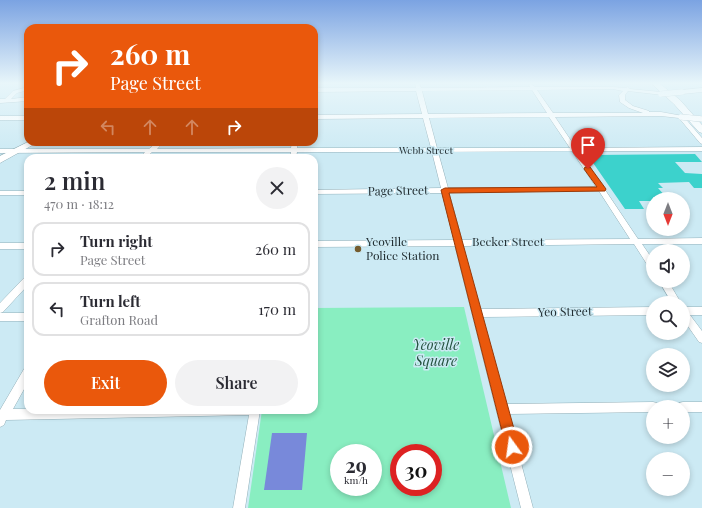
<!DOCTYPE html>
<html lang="en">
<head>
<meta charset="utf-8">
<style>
	:root { --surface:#fff; --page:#f2f2f3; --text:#2b2b33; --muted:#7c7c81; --line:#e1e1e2; --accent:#ea580c }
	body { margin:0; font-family:"Playfair Display",serif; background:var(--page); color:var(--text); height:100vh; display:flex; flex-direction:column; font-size:15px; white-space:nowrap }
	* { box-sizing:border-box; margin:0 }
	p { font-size:13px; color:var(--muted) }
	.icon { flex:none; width:22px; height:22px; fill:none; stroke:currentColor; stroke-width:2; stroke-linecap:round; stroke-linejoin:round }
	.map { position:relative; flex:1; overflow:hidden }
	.details { position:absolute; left:24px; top:154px; width:294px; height:260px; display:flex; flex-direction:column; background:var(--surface); border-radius:12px; box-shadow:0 2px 6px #0003 }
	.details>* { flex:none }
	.top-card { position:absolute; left:24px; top:24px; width:294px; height:122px; border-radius:12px; box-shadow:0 2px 6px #0003; background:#ea580c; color:#fff; overflow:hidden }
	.needle { width:26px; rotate:180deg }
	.fabs { position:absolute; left:646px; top:192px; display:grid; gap:8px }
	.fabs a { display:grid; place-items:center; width:44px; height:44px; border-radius:50%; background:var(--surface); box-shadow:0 2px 6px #0003; font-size:20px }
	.speed { position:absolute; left:330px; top:444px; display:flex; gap:8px; font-size:20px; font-weight:700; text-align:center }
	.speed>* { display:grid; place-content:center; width:52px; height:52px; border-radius:50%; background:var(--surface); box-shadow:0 2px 6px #0003; line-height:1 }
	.speed small { font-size:10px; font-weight:400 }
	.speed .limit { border:6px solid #d22; background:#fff; color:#111 }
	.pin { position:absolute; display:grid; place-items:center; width:34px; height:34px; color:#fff; margin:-41px -17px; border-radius:50% 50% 50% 0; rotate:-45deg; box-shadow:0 0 4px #0007 }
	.pin .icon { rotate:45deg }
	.me { position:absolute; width:44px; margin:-22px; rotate:346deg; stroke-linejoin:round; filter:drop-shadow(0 0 3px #0008) }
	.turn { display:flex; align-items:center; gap:14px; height:84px; padding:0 20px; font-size:18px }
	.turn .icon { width:52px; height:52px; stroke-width:2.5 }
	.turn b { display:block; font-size:28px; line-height:34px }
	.lanes { display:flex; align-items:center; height:38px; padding:0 20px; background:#0003; justify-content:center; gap:20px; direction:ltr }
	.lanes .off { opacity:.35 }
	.round { display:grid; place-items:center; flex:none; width:42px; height:42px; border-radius:21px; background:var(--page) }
	.overview { display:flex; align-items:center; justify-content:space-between; height:68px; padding:0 20px }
	h1 { font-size:24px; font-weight:600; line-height:30px }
	.primary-button { display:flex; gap:8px; margin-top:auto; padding:8px 20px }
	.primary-button a { flex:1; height:46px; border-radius:24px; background:var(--accent); color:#fff; font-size:16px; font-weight:600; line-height:46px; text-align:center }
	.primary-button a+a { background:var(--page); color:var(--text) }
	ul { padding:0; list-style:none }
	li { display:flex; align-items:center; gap:12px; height:54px; margin:0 8px 6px; padding:0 12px; border:2px solid var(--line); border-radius:12px }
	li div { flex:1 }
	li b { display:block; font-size:15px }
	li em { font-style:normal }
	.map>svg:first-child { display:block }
</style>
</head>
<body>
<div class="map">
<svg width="702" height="508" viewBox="0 0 702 508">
	<rect width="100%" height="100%" fill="#cceaf4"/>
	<path fill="#89eec1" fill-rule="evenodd" d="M464,307L511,508H248L262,410H314V308ZM339,453H373V487H339ZM399,453H433V487H399Z"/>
	<path fill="#7889da" d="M272,433H307L302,490H264Z"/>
	<path fill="#3cd2cc" d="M695,154L702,162H675L685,173L702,174V188H694L689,182L658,183L663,188H658L666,197H653V201H639L644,209H625L589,157H597L595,155Z"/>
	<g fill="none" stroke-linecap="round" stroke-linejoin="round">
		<g stroke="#93b0b9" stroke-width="1">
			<path id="street" d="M415,83H419L421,88L530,87L529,85L531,84L535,87H613L625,88L628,87L630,89L661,92L664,94L663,95L628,91L625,95V100L633,106L649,111V112H661L683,116L702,138V144L700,143L679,118L661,116L555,117L576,148L702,147V151H579L638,239L702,238V244H642L653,260V270L650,269L634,244L463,246L480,309L653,307V315L482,317L505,404L653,402L657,403L658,407H653V412L508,414L533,508H521L455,246L314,247V241L454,240L442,193L314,194V190L441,188L432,152H297L296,158H290L291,152H152L146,158H139L145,152L0,153V149H149L157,142H164L157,149L291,148L292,142H298L297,148H431L423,118L314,119V115L422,114L416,91L314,92V88H416ZM613,89L623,91L619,95L620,102L629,108L643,113H553L537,90ZM532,90L547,113L428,114L422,91ZM549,117L570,148H437L429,118ZM572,151L596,187L448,188L438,152ZM599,191L630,239L462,240L449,193Z
				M28,87V90L17,93L11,99L28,97V101L0,103V99H5L13,91Z
				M702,88V92L682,94L679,92L682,90Z
				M0,116H28V120H0Z
				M0,191H28V195H0Z
				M0,243H28V249H0Z
				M28,276V285L3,312L0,313V303L25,277Z
				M659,281H668L681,303H672Z
				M683,307H702V315H690L702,331V343L699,342L683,319Z
				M0,313H28V321H0Z
				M28,367V382L13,409L260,410L245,508H233L249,415L6,420L4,425L0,427V410L24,369Z
				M683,402H702V412H683V407H678L679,403Z"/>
		</g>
		<g stroke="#93b0b9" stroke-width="1">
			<path id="secondary" d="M651,83H659L680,100L702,125V133L699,132L674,104Z
				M28,142H38L0,163V156Z"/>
		</g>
		<use href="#street" fill="#fff" fill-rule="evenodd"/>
		<use href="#secondary" fill="#fff" fill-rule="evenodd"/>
		<g stroke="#93b0b9" stroke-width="6" stroke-linecap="butt">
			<path id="street-bridge" d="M661,94L682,92
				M681,117L702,119"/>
		</g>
		<use href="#street-bridge" stroke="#fff" stroke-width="5.5"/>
	</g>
	<linearGradient id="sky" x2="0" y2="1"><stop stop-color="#7ba3e2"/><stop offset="0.54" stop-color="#e8f6fa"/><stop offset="1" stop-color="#e8f6fa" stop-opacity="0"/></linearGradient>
	<rect width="702" height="154" fill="url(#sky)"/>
	<path fill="#ea580c" stroke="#983908" d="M585,167H590L606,189L605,191L449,193L519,447L517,452L512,454L508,452L506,447L441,190L445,188L597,187L584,169Z"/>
	<circle fill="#755c2e" stroke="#cceaf4" stroke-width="1.5" cx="358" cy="249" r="4"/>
	<g text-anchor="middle" stroke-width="3" stroke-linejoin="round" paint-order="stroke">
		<g font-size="10" fill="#232f33" stroke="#cceaf4">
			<text x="426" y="154">Webb Street</text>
		</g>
		<g font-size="12" fill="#232f33" stroke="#cceaf4">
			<text transform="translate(398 191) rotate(-1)" y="4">Page Street</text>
			<text x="508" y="246">Becker Street</text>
			<text transform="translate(565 312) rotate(-1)" y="4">Yeo Street</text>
		</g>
		<g font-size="12" fill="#232f33" stroke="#cceaf4" text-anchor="start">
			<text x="366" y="246">Yeoville<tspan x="366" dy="14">Police Station</tspan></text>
		</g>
		<g font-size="14" font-style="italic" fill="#23513e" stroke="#cceaf4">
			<text x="436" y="350">Yeoville<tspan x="436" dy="16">Square</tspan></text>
		</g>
	</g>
</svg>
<div class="fabs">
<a><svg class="needle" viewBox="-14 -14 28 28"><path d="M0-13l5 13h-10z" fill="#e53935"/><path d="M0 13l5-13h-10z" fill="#7c7c81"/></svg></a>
<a><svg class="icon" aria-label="sound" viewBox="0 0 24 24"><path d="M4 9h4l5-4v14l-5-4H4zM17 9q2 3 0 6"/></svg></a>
<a><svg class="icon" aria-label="search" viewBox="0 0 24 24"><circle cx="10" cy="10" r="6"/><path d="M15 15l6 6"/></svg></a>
<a><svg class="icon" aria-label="layers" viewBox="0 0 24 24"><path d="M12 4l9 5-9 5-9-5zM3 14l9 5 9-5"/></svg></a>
<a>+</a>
<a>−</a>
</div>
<div class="speed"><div>29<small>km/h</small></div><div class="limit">30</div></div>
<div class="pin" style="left:588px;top:169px;background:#d93025"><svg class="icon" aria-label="arrive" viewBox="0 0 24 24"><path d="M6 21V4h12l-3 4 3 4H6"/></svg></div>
<svg class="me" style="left:512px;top:447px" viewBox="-20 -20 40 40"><circle r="17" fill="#ea580c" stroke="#fff" stroke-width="3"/><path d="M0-11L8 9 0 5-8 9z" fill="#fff"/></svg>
<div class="top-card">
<div class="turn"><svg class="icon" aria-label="right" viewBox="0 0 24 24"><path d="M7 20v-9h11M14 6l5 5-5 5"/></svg><div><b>260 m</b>Page Street</div></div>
<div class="lanes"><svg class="icon off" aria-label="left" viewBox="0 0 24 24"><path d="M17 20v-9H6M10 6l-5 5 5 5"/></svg><svg class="icon off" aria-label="ahead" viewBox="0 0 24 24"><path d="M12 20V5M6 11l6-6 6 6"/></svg><svg class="icon off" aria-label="ahead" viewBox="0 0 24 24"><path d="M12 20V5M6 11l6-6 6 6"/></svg><svg class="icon" aria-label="right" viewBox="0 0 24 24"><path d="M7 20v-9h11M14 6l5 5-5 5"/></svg></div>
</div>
<section class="details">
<div class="overview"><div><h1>2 min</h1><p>470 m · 18:12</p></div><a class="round"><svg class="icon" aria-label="close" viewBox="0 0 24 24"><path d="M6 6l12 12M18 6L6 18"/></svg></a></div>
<ul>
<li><svg class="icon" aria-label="right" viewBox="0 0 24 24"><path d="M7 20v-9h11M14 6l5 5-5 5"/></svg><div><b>Turn right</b><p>Page Street</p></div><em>260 m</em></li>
<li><svg class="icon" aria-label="left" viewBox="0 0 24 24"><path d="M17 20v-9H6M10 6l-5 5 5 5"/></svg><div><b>Turn left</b><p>Grafton Road</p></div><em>170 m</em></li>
</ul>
<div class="primary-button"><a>Exit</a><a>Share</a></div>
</section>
</div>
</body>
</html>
